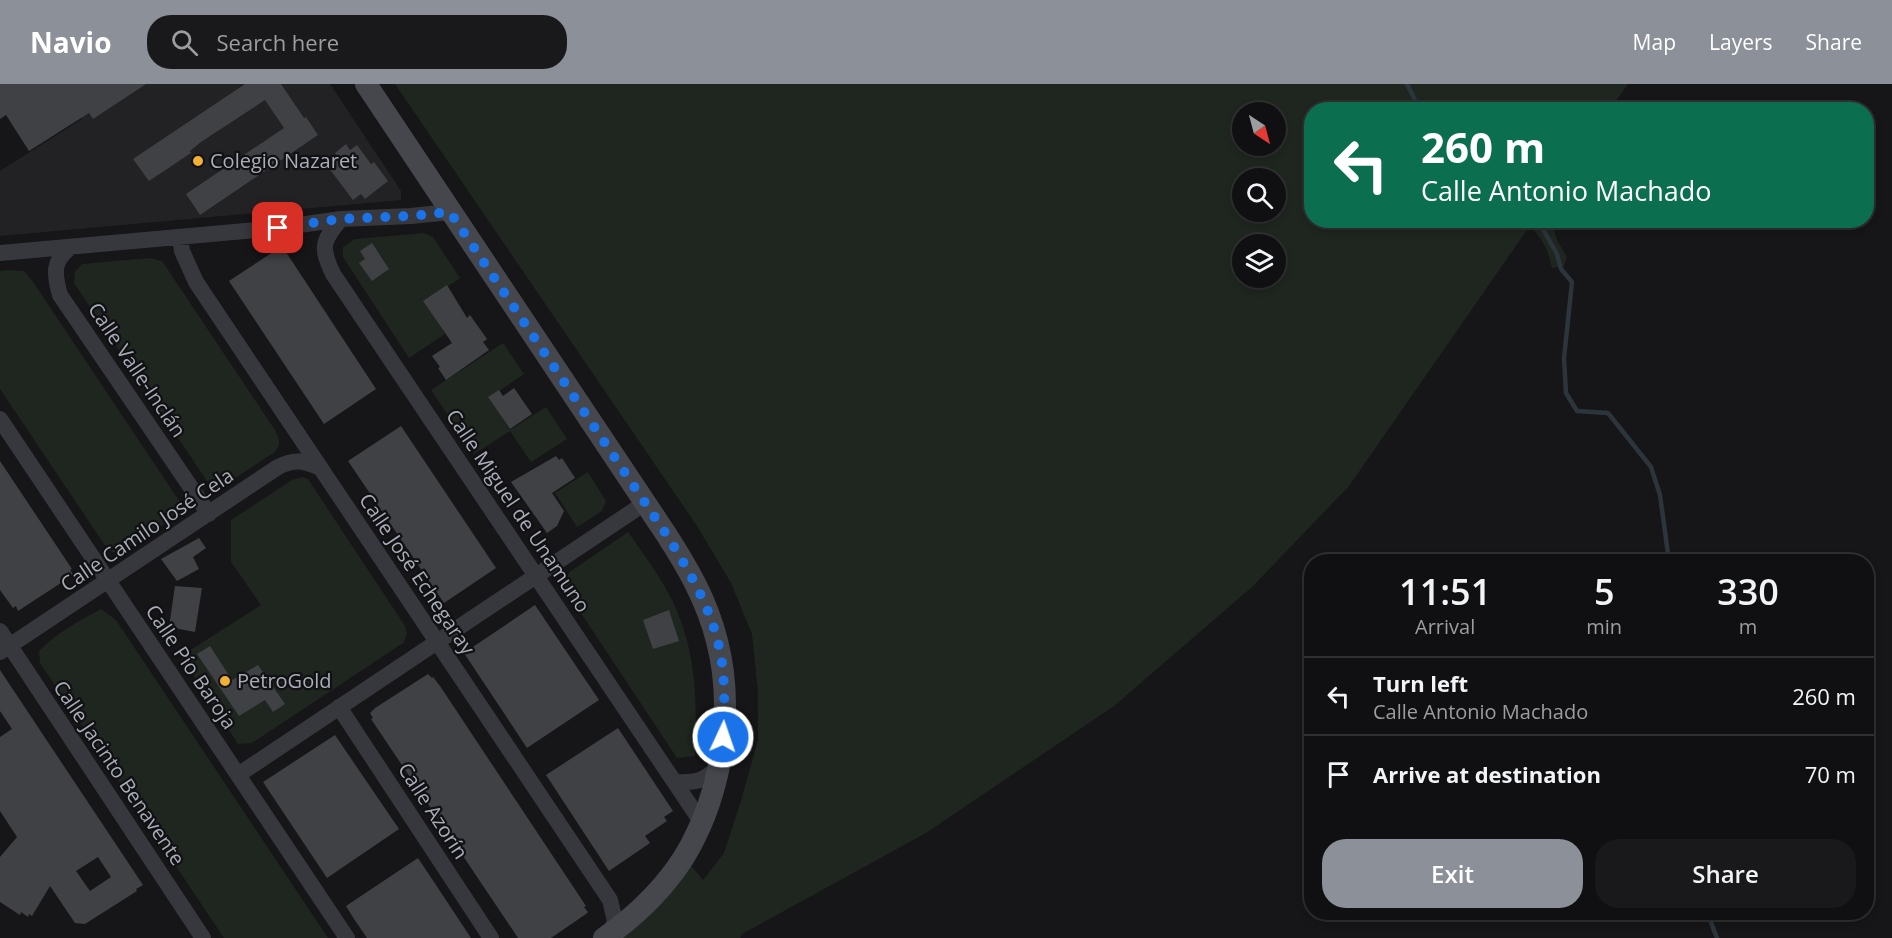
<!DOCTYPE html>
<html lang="en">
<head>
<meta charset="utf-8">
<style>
	:root { --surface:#101012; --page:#19191b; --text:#f1f3f6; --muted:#9c9d9f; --line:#303032; --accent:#8c9099 }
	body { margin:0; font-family:"Open Sans",sans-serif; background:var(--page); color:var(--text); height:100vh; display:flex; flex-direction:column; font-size:22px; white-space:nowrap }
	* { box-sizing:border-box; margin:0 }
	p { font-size:20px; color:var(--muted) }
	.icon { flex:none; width:33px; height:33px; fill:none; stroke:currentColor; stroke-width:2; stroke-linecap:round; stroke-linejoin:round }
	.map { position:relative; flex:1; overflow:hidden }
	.panel { position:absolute; left:1304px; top:470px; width:570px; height:366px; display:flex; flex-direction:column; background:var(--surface); border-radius:24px; box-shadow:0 3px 9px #0003,0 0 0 2px var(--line) }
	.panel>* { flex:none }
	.guide { position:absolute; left:1304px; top:18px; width:570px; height:126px; border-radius:24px; box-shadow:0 3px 9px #0003,0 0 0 2px var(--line); background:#0b6e4f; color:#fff; overflow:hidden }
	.needle { width:39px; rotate:144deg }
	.tools { position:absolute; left:1232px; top:18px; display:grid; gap:12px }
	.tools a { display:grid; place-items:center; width:54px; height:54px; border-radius:50%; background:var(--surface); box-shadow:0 3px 9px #0003,0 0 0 2px var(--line); font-size:30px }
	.pin { position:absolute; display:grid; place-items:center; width:51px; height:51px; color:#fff; margin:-26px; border-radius:12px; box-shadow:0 3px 9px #0006 }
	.me { position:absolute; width:66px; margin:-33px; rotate:3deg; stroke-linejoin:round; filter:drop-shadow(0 0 4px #0008) }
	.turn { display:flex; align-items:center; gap:21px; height:126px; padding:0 18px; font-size:27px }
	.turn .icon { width:78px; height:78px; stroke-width:2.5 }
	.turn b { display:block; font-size:42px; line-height:51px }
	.eta { display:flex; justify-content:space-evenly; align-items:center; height:102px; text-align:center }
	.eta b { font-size:36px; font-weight:600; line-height:42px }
	.cta { display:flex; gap:12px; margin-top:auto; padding:12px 18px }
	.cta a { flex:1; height:69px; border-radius:24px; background:var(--accent); color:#fff; font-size:24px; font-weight:600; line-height:69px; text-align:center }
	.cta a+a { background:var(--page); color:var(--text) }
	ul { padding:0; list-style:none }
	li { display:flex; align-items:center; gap:18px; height:78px; padding:0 18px; border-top:2px solid var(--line) }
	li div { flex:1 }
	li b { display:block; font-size:22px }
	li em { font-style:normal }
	header { display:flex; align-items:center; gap:36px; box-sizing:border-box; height:84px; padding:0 30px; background:var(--accent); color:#fff }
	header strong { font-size:28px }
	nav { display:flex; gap:33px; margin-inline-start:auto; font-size:21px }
	.search { width:420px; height:54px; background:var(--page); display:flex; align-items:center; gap:15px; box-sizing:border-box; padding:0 21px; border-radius:24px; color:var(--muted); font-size:22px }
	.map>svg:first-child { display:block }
</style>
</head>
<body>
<header>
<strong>Navio</strong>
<div class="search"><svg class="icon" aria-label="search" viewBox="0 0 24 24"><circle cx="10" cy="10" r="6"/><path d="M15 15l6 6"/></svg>Search here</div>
<nav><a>Map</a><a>Layers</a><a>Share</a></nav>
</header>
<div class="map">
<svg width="1892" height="854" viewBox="0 0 1892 854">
	<rect width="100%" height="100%" fill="#161618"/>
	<path fill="#222225" d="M60,0H330L401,107V116L0,152V87L82,35Z"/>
	<path fill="#1e261f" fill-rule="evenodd" d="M395,0H1628L1610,25L1311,26V136L1551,137L1557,156L1567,173L1564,182L1552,184C1548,167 1543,153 1529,143L1349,402L1252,503L1114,622L926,749L742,850L740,854H618L688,778L703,796L724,769L741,717L758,655V608L752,550L731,499L697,442ZM1242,28H1275V62H1242ZM1242,94H1275V128H1242ZM1242,160H1275V194H1242Z
		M424,149L433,153L460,194L425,218L445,250L409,274L343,173V163L355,155Z
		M150,174L162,177L275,346C280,356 281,359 275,368L226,400L219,402L207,397L74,199L75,188L82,180Z
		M9,186L24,187L31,195L180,418V424L172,435L123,468H112L104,460L0,305V187Z
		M503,259L524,290L489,314L510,346L546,323L567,355L531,378L510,347L474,370L431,306Z
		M588,388L606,417L602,427L577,443L555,409Z
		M302,393L308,395L405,542L407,550L403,559L252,659L238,660L181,572L261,521L231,478V436L292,396Z
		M628,448C644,471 661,493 673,518C697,570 697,616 695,672L677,674L563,502L564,496L571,487Z
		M101,525L116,536L328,854H224L222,851L40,579L39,567C56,549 79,537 101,525Z"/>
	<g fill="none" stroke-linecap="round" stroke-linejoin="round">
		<path stroke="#2c353c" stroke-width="4.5" d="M1407,0L1420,26
			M1534,136L1540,140L1557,170L1561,185L1572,198L1564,274L1566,309L1577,327L1608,329L1651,383L1660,411L1669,477
			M1707,828L1717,854"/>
	</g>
	<path fill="#404145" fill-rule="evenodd" d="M0,0H146L93,35L89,29L29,67L6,31L0,35Z
		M245,0H281L304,34L306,33L318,51L200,131L186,110L284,44L265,16L201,58L190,67L191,69L149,97L133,75Z
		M346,60L350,66L357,61L371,80L374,78L388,97L365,115L361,110L353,116L328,83L339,74L335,69Z
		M372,159L389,185L372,197L359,179L365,175L360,167Z
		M282,162L376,305L324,340L229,197Z
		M447,201L467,234L470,231L487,255L483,258L489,266L446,296L438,284L440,283L432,272L452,259L423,217Z
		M514,304L532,330L510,345L488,313L499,306L503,312Z
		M401,342L496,484L444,519L348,377Z
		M556,372L559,376L562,374L575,394L552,409L564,427L557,442L547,449L511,398Z
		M0,377L72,485L70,486L73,490L70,493L18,527L16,522L13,524L0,506Z
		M199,454L206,464L193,473L199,485L177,497L161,475Z
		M175,502L202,504L195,548L169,543Z
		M535,521L599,616L527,664L464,569Z
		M669,526L679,557L653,565L643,536Z
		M210,562L232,596L258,581L285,620L273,628L265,616L239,632L197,570Z
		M0,586L143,801L136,805L137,807L85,840L75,839L50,802L32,832L29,830L28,833L21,828L20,831L0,818V773L17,753L0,727V653L12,645L0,627ZM98,773L111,793L90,807L76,787Z
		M428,590L432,594L433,593L440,602L586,822L584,823L588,828L586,830L551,854H518L371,635L373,634L370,629L375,624Z
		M618,644L673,727L664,733L667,737L645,752L650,759L609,787L546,691Z
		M335,651L399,745L327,794L263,698Z
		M418,774L432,795L471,854H367L354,835L346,822Z"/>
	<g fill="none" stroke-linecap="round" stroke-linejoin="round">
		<path stroke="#37383d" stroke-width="16" d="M341,135C321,158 321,164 333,190L702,739
			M180,153L182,167L196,198L610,816L615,837L610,850
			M71,163C52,177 54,190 60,211L209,430
			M0,169L278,144L341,135L411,132L450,128
			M0,335L347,854
			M0,547L203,854
			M0,568L278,383C295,374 304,377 321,384
			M339,623L491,854
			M238,691L645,419
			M675,698C697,699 703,697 719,683"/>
		<path stroke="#45474d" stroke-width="22" d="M366,0L666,450C688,484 707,517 717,557C734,623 723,701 691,761C672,797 638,831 604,854"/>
	</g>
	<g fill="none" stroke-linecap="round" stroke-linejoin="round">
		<path stroke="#1a73e8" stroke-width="10" stroke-dasharray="0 18" d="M278,144L340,135L411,132L450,128L666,450C693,493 719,537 723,589C725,610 724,632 723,653"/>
	</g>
	<g fill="#f2b134" stroke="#111113" stroke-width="2">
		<circle cx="198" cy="77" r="6"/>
		<circle cx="225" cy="597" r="6"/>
	</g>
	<g text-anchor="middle" stroke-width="4.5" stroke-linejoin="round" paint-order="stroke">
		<g font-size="20" fill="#a8adb8" stroke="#111113" text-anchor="start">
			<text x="210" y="84">Colegio Nazaret</text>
			<text x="237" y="604">PetroGold</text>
		</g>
		<g font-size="20" fill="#a8adb8" stroke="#111113">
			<text transform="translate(137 286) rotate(56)" y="7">Calle Valle-Inclán</text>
			<text transform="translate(518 427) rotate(56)" y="7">Calle Miguel de Unamuno</text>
			<text transform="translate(147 446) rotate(-34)" y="7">Calle Camilo José Cela</text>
			<text transform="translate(417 490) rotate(56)" y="7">Calle José Echegaray</text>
			<text transform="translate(191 583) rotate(56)" y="7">Calle Pío Baroja</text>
			<text transform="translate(119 689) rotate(56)" y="7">Calle Jacinto Benavente</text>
			<text transform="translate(433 727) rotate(57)" y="7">Calle Azorín</text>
		</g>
	</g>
</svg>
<div class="tools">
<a><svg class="needle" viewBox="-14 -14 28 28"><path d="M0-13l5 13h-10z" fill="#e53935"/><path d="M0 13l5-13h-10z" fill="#9c9d9f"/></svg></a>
<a><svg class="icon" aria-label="search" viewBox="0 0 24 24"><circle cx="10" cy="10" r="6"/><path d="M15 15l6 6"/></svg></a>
<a><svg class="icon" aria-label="layers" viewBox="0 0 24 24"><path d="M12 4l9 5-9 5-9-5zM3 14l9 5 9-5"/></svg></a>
</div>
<div class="pin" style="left:278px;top:144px;background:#d93025"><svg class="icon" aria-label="arrive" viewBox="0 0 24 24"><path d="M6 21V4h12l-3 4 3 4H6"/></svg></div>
<svg class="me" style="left:723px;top:653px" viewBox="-20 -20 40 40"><circle r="17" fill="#1a73e8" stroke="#fff" stroke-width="3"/><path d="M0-11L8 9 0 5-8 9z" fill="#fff"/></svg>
<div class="guide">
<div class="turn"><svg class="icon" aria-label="left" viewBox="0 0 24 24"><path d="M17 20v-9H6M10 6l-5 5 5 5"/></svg><div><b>260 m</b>Calle Antonio Machado</div></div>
</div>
<section class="panel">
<div class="eta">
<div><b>11:51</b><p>Arrival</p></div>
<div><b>5</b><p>min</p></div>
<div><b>330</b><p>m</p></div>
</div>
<ul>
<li><svg class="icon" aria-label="left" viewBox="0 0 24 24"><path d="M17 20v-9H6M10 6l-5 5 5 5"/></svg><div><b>Turn left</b><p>Calle Antonio Machado</p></div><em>260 m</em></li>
<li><svg class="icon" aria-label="arrive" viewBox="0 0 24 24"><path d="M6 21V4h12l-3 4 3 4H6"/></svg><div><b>Arrive at destination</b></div><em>70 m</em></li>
</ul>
<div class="cta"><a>Exit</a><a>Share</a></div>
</section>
</div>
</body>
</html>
